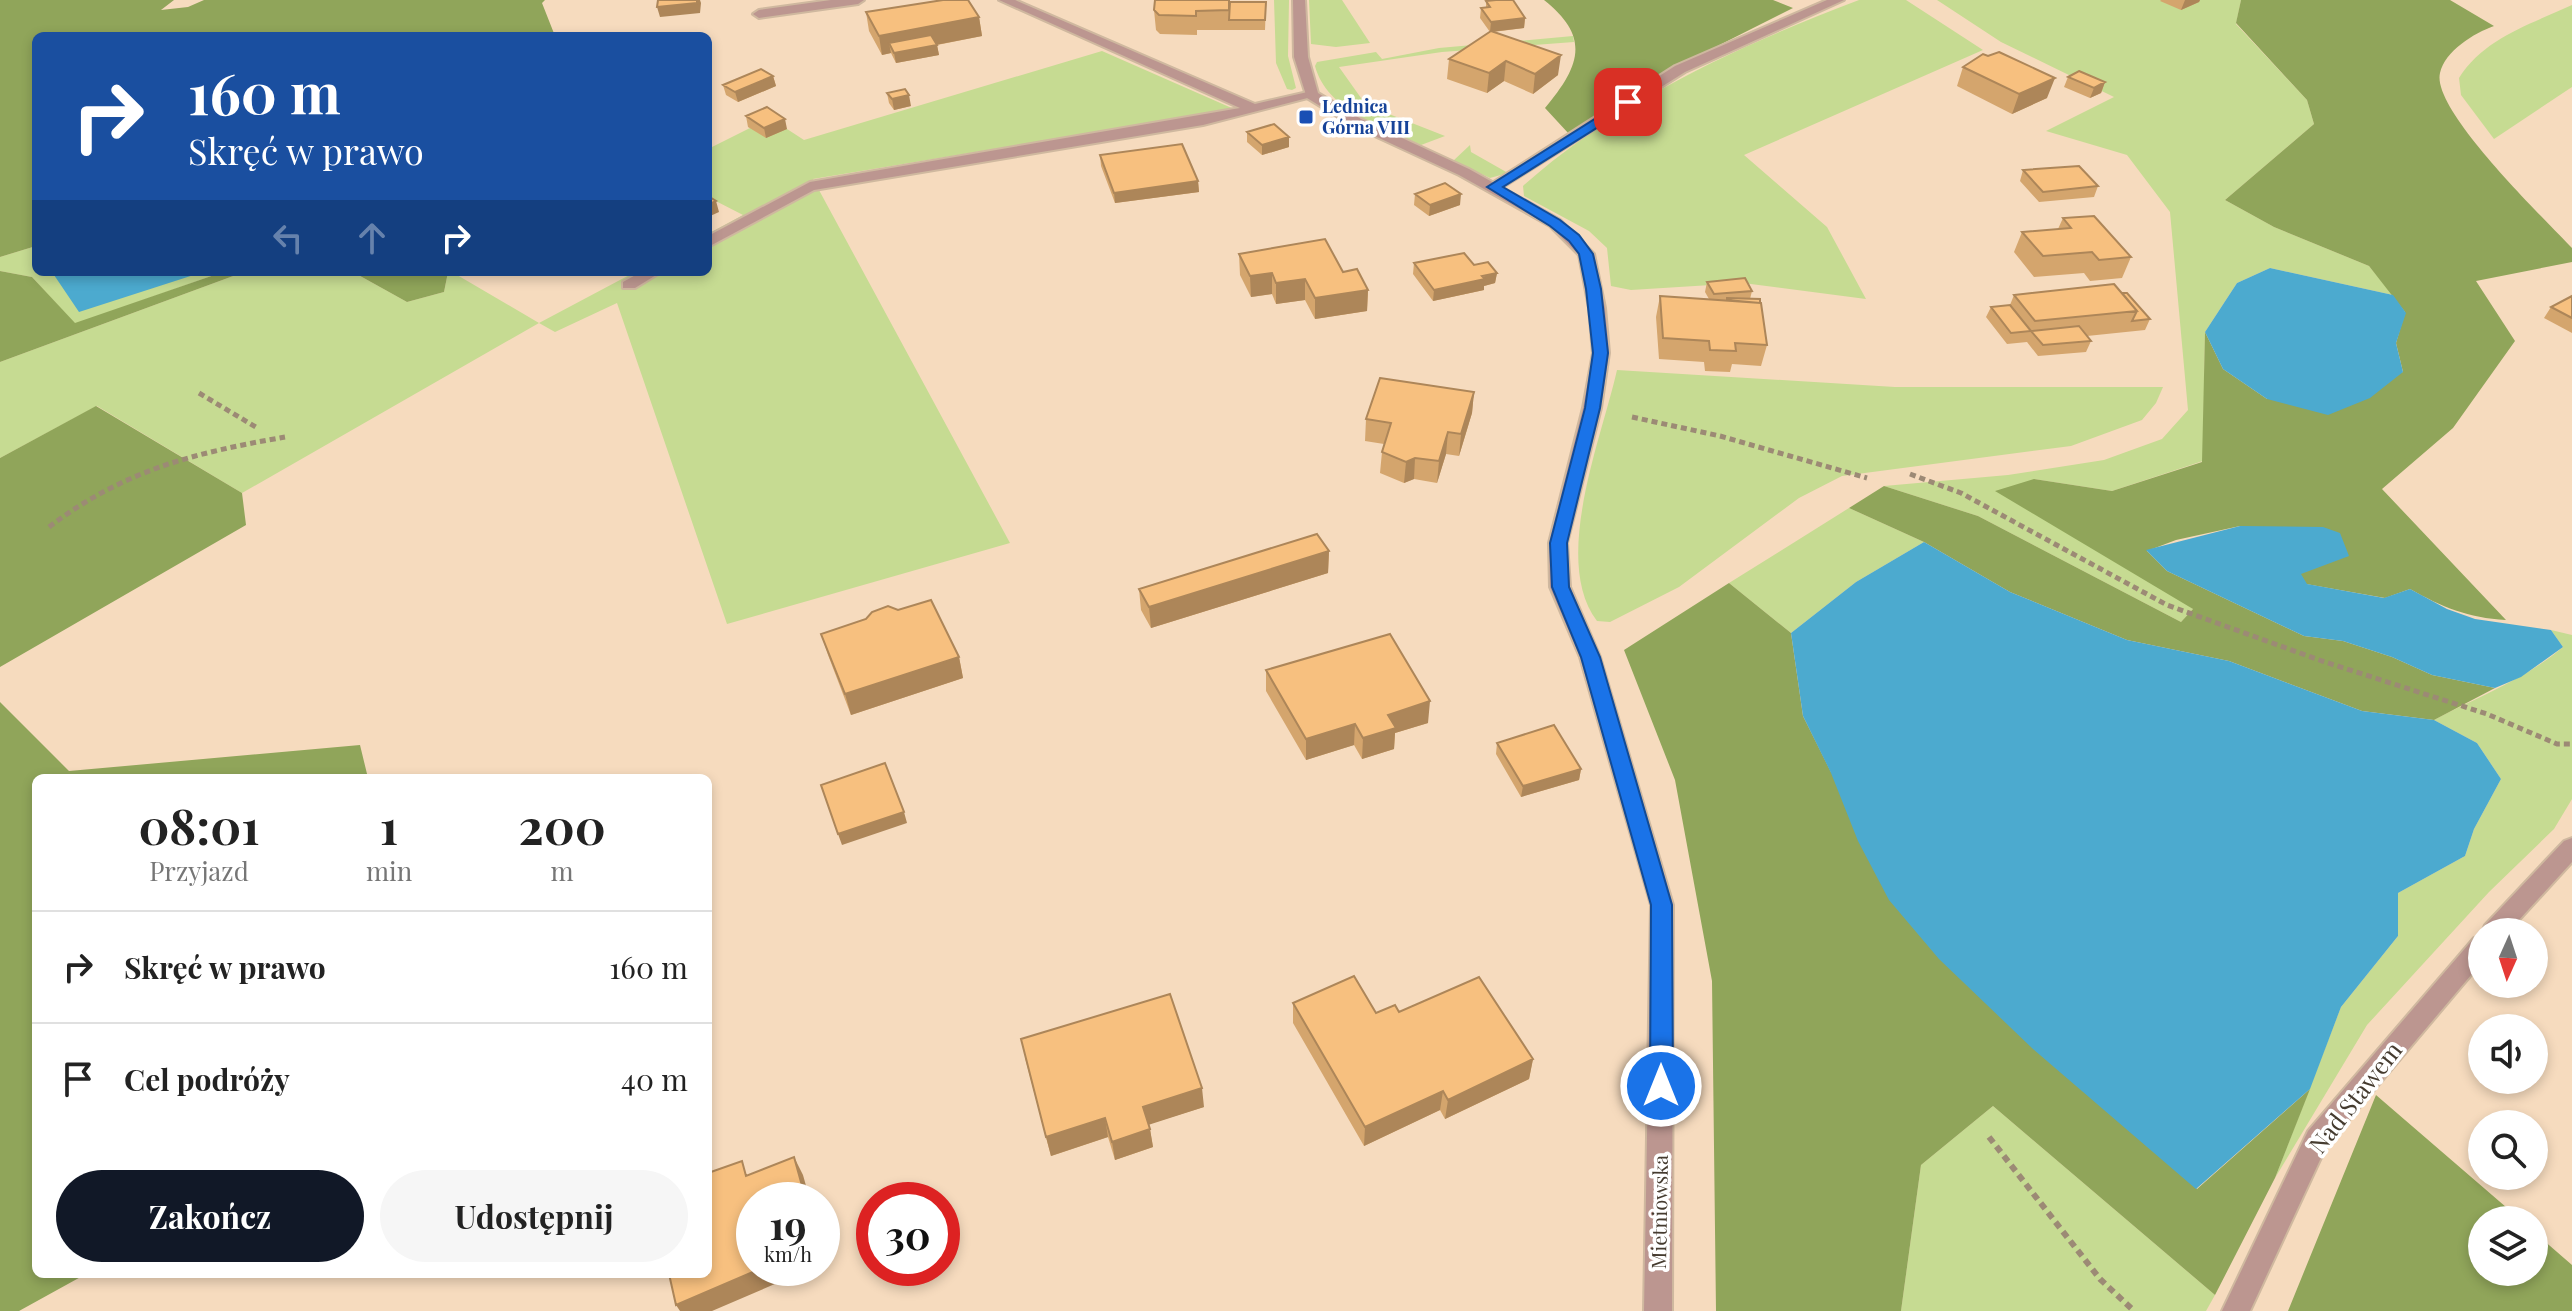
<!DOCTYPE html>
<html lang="pl">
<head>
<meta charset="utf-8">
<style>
	:root { --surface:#fff; --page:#f6f6f6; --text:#222; --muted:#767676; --line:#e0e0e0; --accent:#111827 }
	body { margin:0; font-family:"Playfair Display",serif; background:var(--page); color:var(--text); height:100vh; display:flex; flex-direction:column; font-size:30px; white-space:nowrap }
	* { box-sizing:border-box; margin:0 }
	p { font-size:26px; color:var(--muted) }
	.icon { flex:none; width:44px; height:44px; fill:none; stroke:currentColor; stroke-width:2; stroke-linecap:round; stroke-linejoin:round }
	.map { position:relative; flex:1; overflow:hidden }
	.drawer { position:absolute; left:32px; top:774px; width:680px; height:504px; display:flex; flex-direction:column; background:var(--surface); border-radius:12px; box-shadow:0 4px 12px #0003 }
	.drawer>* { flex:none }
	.banner { position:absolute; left:32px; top:32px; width:680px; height:244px; border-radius:12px; box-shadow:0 4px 12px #0003; background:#1a4fa0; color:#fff; overflow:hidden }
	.needle { width:52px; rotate:183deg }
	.fabs { position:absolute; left:2468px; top:918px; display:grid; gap:16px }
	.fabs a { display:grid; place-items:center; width:80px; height:80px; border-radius:50%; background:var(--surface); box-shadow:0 4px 12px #0003; font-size:40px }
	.speed { position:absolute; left:736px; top:1182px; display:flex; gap:16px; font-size:40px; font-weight:700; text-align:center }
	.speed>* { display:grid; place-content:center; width:104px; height:104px; border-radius:50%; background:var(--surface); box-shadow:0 4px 12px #0003; line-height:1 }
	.speed small { font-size:20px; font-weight:400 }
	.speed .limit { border:12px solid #d22; background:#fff; color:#111 }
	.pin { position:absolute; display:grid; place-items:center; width:68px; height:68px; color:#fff; margin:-34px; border-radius:16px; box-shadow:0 4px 12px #0006 }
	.me { position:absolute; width:88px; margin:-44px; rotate:0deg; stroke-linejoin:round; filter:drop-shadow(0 0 6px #0008) }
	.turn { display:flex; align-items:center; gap:28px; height:168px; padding:0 24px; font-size:36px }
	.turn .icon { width:104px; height:104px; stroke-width:2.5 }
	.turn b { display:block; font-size:56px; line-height:68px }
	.lanes { display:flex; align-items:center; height:76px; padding:0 24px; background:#0003; justify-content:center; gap:40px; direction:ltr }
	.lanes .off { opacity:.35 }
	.eta { display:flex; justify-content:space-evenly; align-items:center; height:136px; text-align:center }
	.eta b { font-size:48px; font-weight:700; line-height:56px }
	.button { display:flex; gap:16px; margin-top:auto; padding:16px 24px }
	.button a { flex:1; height:92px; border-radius:48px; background:var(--accent); color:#fff; font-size:32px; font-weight:700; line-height:92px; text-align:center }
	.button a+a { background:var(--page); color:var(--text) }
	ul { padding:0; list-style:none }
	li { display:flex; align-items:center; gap:24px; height:112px; padding:0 24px; border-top:2px solid var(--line) }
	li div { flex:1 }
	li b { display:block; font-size:30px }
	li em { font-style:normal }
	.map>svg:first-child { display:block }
</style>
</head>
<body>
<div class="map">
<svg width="2572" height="1311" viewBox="0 0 2572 1311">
	<rect width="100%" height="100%" fill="#f6dbbe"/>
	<path fill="#c6db92" d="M1274,0H1289L1288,56L1296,88L1292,90L1287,89L1276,63Z
		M1309,0H1342L1370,43L1336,47L1311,44Z
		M1859,0H1906L1983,50L1744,155L1827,227L1866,299L1743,283L1631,290L1611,286L1607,248L1589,231L1524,196L1523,186C1619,100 1741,45 1859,0Z
		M1937,0H2241L2236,24L2307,100L2314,124L2225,200L2274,227L2369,266L2393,295L2270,268L2237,283L2205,332L2203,461L2112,491L2034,479L2193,609L2181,622L1978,516L1884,486L2008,475L2104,460L2162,439L2188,410L2170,212L2127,155L2046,131L2114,97L2001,42Z
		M2572,5V87L2494,139L2461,95L2459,78C2484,38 2531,24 2572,5Z
		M1573,36L1574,42L1442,52L1339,67L1366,105L1445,136L1421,145C1383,127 1327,111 1315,66L1317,62L1376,52L1382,59L1439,48Z
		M1102,51L1234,109L813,179L1010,543L727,624L617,303L555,332L539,323L242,493L97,406L0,458V362L244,272H353L407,302L444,292L448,272H452L539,323L635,272H708V234L743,215L708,197V149L770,118L804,140Z
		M1470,145L1471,152L1508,173L1490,178L1453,161Z
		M36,246V272H223L75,324L32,277L0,271V257Z
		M1617,370L1895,387H2163L2156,403L2142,420L2071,446L1842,476L1799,498L1679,587L1610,622L1597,621C1551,560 1602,438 1617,370Z
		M1849,508L1924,542L1856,582L1791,633L1729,583Z
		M2551,630L2572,635V799L2554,829L2489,892L2367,1025L2275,1178L2341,1007L2398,936V893L2465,856L2474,829L2501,779L2477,743L2434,720C2477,697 2526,679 2563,647Z
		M1993,1106L2215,1295L2206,1311H1901L1921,1165Z"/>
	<path fill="#90a55a" d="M0,0H174L161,10L188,7L204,0H545L542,3L555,36H36V246L0,257Z
		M1544,0H1773L1793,8L1648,81L1569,134L1545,108C1579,67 1592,38 1544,0Z
		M2241,0H2450L2494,26C2474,33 2445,51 2440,73C2431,110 2545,219 2572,248V262L2476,281L2515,341L2453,428L2382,489L2506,620C2468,618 2442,607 2410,589L2385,598L2306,584L2300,574L2240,526L2176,540L2147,551L2167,571L2304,636L2343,641L2392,657L2432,675L2495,688L2434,720L2362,711L2229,661L2127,640L2010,592L1924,542L1849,508L1884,486L1978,516L2181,622L2193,609L1995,491L2034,479L2112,491L2202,462L2205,332L2223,369L2267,399L2403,372L2396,343L2405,312L2369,266L2274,227L2225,200L2314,124L2307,100L2236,23Z
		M0,271L32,277L75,323L223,272H244L0,362Z
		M353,272H448L444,292L407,302Z
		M96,406L242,493L246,525L0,667V458Z
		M1729,583L1791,633L1803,716L1831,772L2197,1189L2310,1089L2275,1178L2215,1295L1993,1106L1921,1165L1901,1311H1716L1712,981L1675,780L1624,650Z
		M0,702L69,771L360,745L368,778H36V1274H86L19,1311H0Z
		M2376,1095L2521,1220H2482V1272H2534V1232L2572,1265V1311H2288Z"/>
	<path fill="#4caacf" d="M2270,268L2393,295L2406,313L2396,343L2403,372L2370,398L2328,415L2267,399L2223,369L2205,332L2237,283Z
		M52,272H203L79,312Z
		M2240,526L2323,527L2340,533L2349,556L2301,574L2307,584L2384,598L2410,589L2447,609L2475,619L2551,630L2563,647L2521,677L2495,688L2432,675L2392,657L2343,641L2304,636L2167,571L2146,550Z
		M1924,542L2010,592L2127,640L2229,661L2362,711L2434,720L2477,743L2501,779L2474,829L2465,856L2398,893V936L2341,1007L2310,1089L2196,1189L2033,1049L1939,959L1889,900L1858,841L1831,773L1803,716L1791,633L1856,582Z"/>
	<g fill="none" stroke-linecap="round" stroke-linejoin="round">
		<g stroke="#cfb89f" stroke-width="4">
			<path id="lane" d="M831,0H864L858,4L759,18L753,14L759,10Z
				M999,0H1015L1255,104L1312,91L1319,95L1203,125L814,190L708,247V236L810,182L1240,108Z
				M1827,0H1844L1685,72L1498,190L1486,187L1675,66Z
				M641,272H661L635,288H623V282Z"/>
		</g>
		<g stroke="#cfb89f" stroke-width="4">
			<path id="street" d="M1293,0H1305L1308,57L1318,93L1361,119L1469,169L1560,220L1594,254L1605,308L1609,353L1601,408L1567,543L1570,587L1600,657L1673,905L1672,1311H1644L1651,905L1580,657L1550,587L1549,543L1583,408L1593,353L1589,308L1579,255L1550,226L1459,175L1351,125L1307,98L1294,57Z
				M2572,838V862L2508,932L2482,933L2485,925L2564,841Z
				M2482,935V962L2326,1147L2250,1311H2222L2308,1131L2474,938Z"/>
		</g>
		<path stroke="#9c8a75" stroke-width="5" stroke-dasharray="6 4" stroke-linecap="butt" d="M199,393L259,429
			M1632,417L1720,436L1867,478
			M1910,474L1961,493L2167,605L2322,661L2487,714L2557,744H2572
			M49,527C124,470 194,453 285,437"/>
		<path stroke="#9c8a75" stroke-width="6" stroke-dasharray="7 5" stroke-linecap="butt" d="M1989,1137L2100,1279L2134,1311"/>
		<use href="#lane" fill="#bc9690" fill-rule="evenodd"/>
		<use href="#street" fill="#bc9690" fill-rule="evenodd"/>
	</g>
	<path fill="#d4a56d" d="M1230,0V2H1266L1265,30H1197V35L1160,34L1156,30L1154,10Z
		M2161,0H2200L2199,2L2181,10L2160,1Z
		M1486,1L1525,18L1524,28L1493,32L1558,75L1533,94L1504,81L1487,93L1447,79L1449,59L1490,32L1480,18L1481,8L1486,7Z
		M866,12L979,17L982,36L937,45L939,55L896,63L891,53L882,55L869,31Z
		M1963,67L2047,98L2012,114L1957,86Z
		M773,76L776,86L738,102L726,95L723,85Z
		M2068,77L2105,82L2101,93L2090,98L2064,87Z
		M887,93L911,106L894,110L889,103Z
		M746,116L787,129L766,138L748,127Z
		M1247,132L1289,137V147L1262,155L1247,142Z
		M1100,155L1198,181L1199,192L1115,203L1101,166Z
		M2023,170L2098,186L2094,197L2039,202L2020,181Z
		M1415,194L1460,205L1429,216L1414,205Z
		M2063,218L2131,257L2122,278L2090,281L2084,273L2034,277L2014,252L2022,232L2058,229Z
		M1239,254L1343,272L1368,290L1367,311L1315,319L1305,300L1276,304L1272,294L1251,297L1240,275Z
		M1414,263L1474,265L1497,273L1495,283L1484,286V290L1433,301L1413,274Z
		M1707,282L1752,291L1750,299L1767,345L1761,366L1732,364L1730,372L1705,371L1704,362L1659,359L1656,317L1660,296L1709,299L1705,292Z
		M2122,293L2150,319L2145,330L2087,336L2091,341L2086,352L2038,356L2027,342L2007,344L1986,317L1991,307L2010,305L2014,295Z
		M2572,296V333L2544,318L2551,307Z
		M1474,392L1472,413L1459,456L1446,454L1437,483L1414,479L1404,483L1380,473L1382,452L1384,444L1365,441L1366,419Z
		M1329,551L1328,573L1151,628L1141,610L1139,589Z
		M821,634L959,657L963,678L851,715L828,655Z
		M1266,670L1428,723L1395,733L1394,749L1362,759L1354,745L1306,760L1266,691Z
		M1497,743L1581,769L1579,780L1521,797L1496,754Z
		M1293,1003L1376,1013L1399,1012L1533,1059L1529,1079L1445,1119L1440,1110L1364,1146L1293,1023Z
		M1025,1058L1204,1107L1149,1124L1153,1147L1115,1160L1108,1137L1051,1156Z"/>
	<path fill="#ad8659" d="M697,0H700L701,3L700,13L660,17L657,7Z
		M2185,0H2200L2199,2L2181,10Z
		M979,17L982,36L894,53L889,43L891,53L882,55L879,36Z
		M1525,18L1524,28L1490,32L1491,22Z
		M937,45L939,55L896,63L894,53Z
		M1561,55L1558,75L1533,94L1535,74Z
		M1506,61L1504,81L1487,93L1489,73Z
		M773,76L776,86L738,102L735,92Z
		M2055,78L2047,98L2012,114L2019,94Z
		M2105,82L2101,93L2090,98L2094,88Z
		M909,95L911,106L894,110L892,99Z
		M785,119L787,129L766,138L764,128Z
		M1289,137V147L1262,155V145Z
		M1198,181L1199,192L1115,203L1114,193Z
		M1461,194L1460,205L1429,216L1430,205Z
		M716,201L719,212L708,217V205Z
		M1272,273V294L1251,297L1250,276Z
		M1497,273L1495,283L1484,286V290L1433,301L1434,290Z
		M1305,279V300L1276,304V283Z
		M1368,290L1367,311L1315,319V298Z
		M1474,392L1472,413L1459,456L1461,434Z
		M1448,432L1446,454L1437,483L1439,461Z
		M1415,458L1414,479L1404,483L1406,462Z
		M1329,551L1328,573L1151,628L1149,607Z
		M959,657L963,678L851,715L845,694Z
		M1430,701L1428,723L1395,733L1394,749L1362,759L1363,738L1388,715Z
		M1355,724L1354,745L1306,760V739Z
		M1581,769L1579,780L1521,797L1523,786Z
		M904,812L907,823L842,845L838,834Z
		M1533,1059L1529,1079L1445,1119L1448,1100Z
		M1202,1088L1204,1107L1145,1126L1143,1107Z
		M1443,1091L1440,1110L1364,1146L1365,1127Z
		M1105,1118L1108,1137L1051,1156L1046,1137Z
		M1150,1129L1153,1147L1115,1160L1112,1142Z
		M794,1157L803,1175L810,1200H806Z
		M822,1242L827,1262L822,1264Z
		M762,1268H812L712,1311H680L676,1305Z"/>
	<path fill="#f7c07f" stroke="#ad8659" stroke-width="2" d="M658,0H697V3L657,7Z
		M943,0H968L979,17L879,36L866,12Z
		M1155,0H1229V10L1196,11V16L1159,15L1154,10Z
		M1496,0H1513L1525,18L1491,22L1481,8L1490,7L1486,1Z
		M1230,2H1266L1265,20H1229Z
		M1491,31L1561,55L1535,74L1506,61L1489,73L1449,59Z
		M931,35L937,45L894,53L889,43Z
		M1999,52L2055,78L2019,94L1963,67L1983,54L1988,56Z
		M761,69L773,76L735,92L723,85Z
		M2079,71L2105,82L2094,88L2068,77Z
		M905,89L909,95L892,99L887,93Z
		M767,107L785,119L764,128L746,116Z
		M1274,124L1289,137L1262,145L1247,132Z
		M1182,144L1198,181L1114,193L1100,155Z
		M2079,166L2098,186L2043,192L2023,170Z
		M1445,183L1461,194L1430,205L1415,194Z
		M708,196L716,201L708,205Z
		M2094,216L2131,257L2099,260L2092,252L2043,256L2022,232L2071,228L2063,218Z
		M1325,239L1343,272L1357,269L1368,290L1315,298L1305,279L1276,283L1272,273L1250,276L1239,254Z
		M1464,253L1474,265L1488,262L1497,273L1482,276L1485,279L1434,290L1414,263Z
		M1745,278L1752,291L1714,294L1707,282Z
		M2114,284L2137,311L2035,321L2014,295Z
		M2122,293H2127L2150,319L2132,321L2137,311Z
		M1660,296L1761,303L1767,345L1735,343L1736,351L1710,350L1709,341L1663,338Z
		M2572,296V318L2551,307Z
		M1727,298L1760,299V303L1727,300Z
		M2010,305L2031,331L2011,333L1991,307Z
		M2079,326L2091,341L2043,345L2031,331Z
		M1380,378L1474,392L1461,434L1448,432L1439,461L1415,458L1406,462L1382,452L1391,423L1366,419Z
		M1317,534L1329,551L1149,607L1139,589Z
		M931,600L959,657L845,694L821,634L866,619L872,612L888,606L898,610Z
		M1390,634L1430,701L1388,715L1396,728L1363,738L1355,724L1306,739L1266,670Z
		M1554,725L1581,769L1523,786L1497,743Z
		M885,763L904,812L838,834L821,785Z
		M1354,976L1376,1013L1395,1005L1399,1012L1479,977L1533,1059L1448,1100L1443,1091L1365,1127L1293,1003Z
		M1170,994L1202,1088L1143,1107L1150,1129L1112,1142L1105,1118L1046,1137L1021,1039Z
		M794,1157L806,1200H754V1268H762L676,1305L669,1274H708V1173L742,1161L746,1176Z"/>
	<path fill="#1a73e8" stroke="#114b97" stroke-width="2" d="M1628,98L1634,102L1633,105L1503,187L1560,220L1579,235L1593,254L1601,289L1608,353L1600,408L1567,543L1569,587L1600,657L1672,905L1673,1086L1669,1093L1661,1096L1653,1093L1650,1086L1651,905L1581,657L1552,587L1550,543L1585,408L1593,353L1586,289L1579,254L1569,241L1550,226L1487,187Z"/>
	<rect fill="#1a4fb4" stroke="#fff" stroke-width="3" x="1298" y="109" width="16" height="16" rx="4"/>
	<g text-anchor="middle" stroke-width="7" stroke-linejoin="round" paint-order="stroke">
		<g font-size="18" font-weight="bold" fill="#164399" stroke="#fff" text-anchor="start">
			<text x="1322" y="113">Lednica<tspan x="1322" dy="21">Górna VIII</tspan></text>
		</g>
		<g font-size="20" fill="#453b2f" stroke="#fff">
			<text transform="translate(1660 1212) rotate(-89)" y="7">Mietniowska</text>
		</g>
		<g font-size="24" fill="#453b2f" stroke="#fff">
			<text transform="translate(2356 1098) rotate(-52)" y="8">Nad Stawem</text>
		</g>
	</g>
</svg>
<div class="fabs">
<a><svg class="needle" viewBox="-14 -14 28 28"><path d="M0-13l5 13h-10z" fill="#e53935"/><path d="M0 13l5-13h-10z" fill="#767676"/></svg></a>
<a><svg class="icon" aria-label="sound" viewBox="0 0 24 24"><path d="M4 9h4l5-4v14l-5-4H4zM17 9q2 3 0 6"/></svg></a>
<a><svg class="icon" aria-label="search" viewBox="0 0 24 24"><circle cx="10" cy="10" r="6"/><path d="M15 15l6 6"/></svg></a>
<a><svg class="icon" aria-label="layers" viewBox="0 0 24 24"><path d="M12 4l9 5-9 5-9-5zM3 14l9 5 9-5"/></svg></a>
</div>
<div class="speed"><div>19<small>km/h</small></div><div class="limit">30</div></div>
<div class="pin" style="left:1628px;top:102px;background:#d93025"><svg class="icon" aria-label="arrive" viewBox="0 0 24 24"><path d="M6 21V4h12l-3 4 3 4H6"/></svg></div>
<svg class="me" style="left:1661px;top:1086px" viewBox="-20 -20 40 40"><circle r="17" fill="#1a73e8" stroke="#fff" stroke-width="3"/><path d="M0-11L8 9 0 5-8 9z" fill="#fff"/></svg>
<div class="banner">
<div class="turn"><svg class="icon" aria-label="right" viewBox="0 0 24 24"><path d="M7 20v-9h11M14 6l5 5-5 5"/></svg><div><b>160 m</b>Skręć w prawo</div></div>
<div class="lanes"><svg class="icon off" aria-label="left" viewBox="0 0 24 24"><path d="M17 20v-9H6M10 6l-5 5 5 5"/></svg><svg class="icon off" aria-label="ahead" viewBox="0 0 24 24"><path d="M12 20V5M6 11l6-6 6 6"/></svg><svg class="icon" aria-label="right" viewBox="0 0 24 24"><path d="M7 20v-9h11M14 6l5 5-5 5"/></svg></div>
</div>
<section class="drawer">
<div class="eta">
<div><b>08:01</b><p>Przyjazd</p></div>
<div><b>1</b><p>min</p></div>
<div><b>200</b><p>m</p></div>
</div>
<ul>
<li><svg class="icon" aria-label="right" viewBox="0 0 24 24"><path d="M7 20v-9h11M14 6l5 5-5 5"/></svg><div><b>Skręć w prawo</b></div><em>160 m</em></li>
<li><svg class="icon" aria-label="arrive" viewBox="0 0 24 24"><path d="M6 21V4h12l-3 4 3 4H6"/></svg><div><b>Cel podróży</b></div><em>40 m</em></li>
</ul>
<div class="button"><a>Zakończ</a><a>Udostępnij</a></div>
</section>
</div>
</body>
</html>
